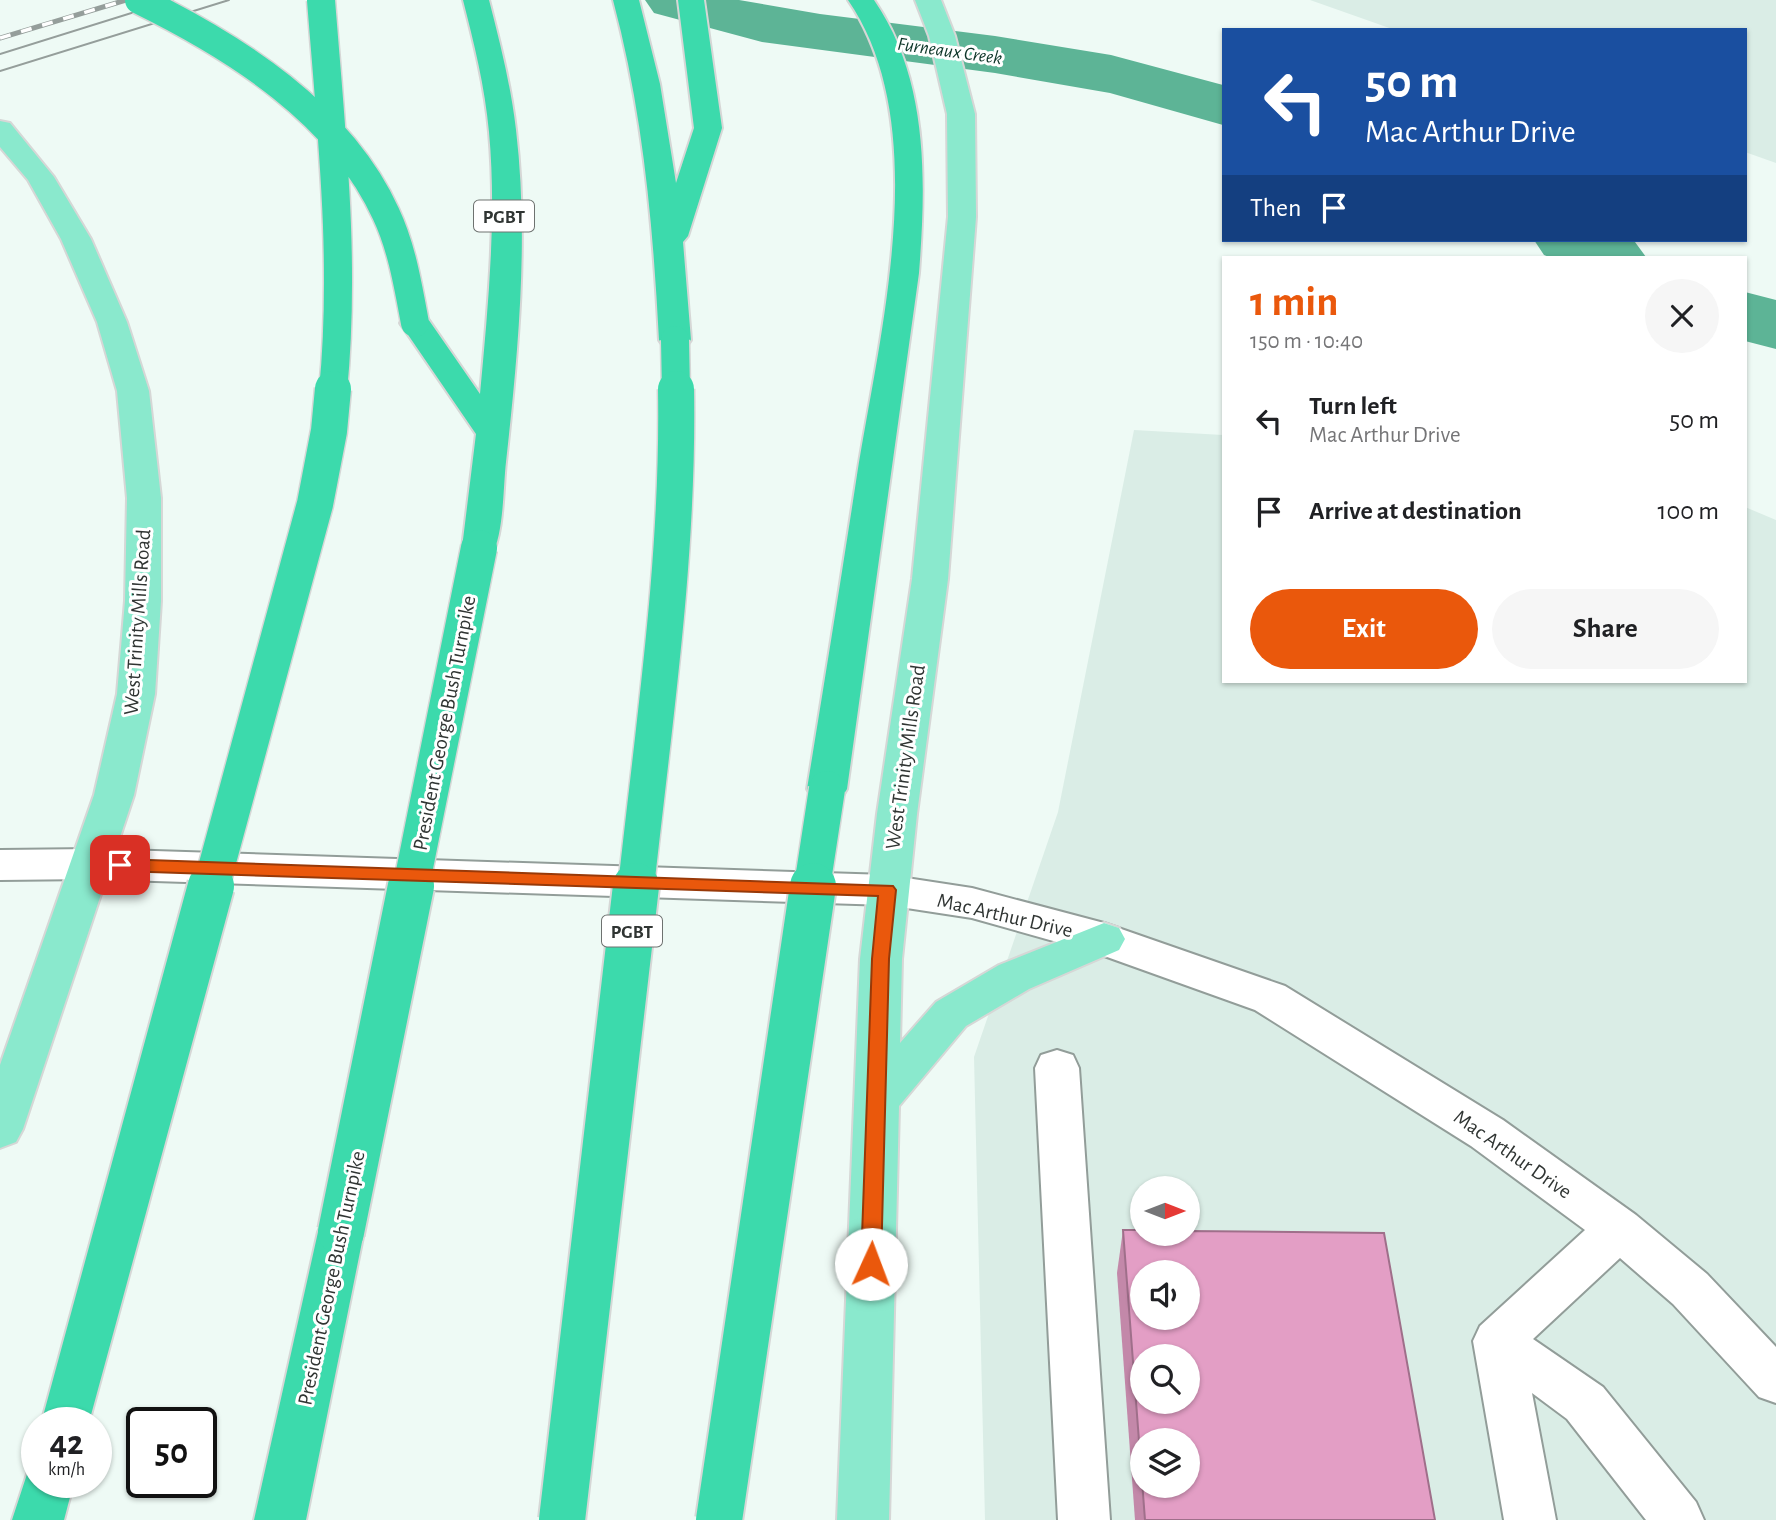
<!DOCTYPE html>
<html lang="en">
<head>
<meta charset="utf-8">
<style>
	:root { --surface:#fff; --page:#f6f6f6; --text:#202124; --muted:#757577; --accent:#ea580c }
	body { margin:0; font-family:"Alegreya Sans",sans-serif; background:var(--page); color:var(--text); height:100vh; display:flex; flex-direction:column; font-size:26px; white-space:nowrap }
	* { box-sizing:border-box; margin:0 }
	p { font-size:23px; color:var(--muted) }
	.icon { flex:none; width:38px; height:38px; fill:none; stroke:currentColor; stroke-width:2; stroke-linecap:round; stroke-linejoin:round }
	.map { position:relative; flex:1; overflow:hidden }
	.sheet { position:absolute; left:1222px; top:256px; width:525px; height:427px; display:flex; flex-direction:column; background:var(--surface); border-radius:0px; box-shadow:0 2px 5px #0004 }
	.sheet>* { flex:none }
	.top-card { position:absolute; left:1222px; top:28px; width:525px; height:214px; border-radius:0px; box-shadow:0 2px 5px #0004; background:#1a4fa0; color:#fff; overflow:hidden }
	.needle { width:46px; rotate:90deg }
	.buttons { position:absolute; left:1130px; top:1176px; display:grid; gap:14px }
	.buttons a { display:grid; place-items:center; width:70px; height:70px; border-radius:50%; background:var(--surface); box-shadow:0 2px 5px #0004; font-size:35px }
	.speed { position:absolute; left:21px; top:1407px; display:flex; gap:14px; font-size:35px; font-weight:700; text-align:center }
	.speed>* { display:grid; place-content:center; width:91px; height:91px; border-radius:50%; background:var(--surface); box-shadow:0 2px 5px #0004; line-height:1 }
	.speed small { font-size:18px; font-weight:400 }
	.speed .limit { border:4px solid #111; border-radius:10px; background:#fff; color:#111 }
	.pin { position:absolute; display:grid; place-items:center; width:60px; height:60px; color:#fff; margin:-30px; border-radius:14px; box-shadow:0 4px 10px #0006 }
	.me { position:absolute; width:77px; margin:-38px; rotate:2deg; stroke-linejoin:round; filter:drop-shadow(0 0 5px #0008) }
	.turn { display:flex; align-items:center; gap:24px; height:147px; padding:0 28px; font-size:32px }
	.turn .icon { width:91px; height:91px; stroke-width:2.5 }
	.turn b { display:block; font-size:49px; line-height:60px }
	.then { display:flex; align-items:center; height:66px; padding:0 28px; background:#0003; gap:14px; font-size:26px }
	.round { display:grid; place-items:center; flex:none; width:74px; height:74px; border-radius:37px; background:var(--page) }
	.headline { display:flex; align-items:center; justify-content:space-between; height:119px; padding:0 28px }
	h1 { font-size:42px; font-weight:700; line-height:52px; color:var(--accent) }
	.action { display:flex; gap:14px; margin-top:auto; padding:14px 28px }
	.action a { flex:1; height:80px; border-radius:42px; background:var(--accent); color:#fff; font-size:28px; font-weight:700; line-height:80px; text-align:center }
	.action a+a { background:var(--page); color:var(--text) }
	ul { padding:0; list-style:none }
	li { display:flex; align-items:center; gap:21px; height:91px; padding:0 28px }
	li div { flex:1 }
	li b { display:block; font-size:26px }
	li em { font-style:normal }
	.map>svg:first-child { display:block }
</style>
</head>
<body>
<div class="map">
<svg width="1776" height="1520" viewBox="0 0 1776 1520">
	<rect width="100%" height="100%" fill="#eefaf5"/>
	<path fill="#daede6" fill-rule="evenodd" d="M1310,0H1776V163L1745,152V30H1395Z
		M1134,430L1223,435V681H1745V507L1776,520V1520H985L974,1057L1058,812ZM1143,1188H1188V1234H1143ZM1143,1272H1188V1318H1143ZM1143,1356H1188V1402H1143ZM1143,1440H1188V1486H1143Z"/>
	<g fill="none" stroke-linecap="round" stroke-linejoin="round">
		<path fill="#5db496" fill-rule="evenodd" d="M645,0H739L820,14L995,36L1111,55L1223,85V125L1110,93L995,73L762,42L654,13Z
			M1534,240H1630L1635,242L1646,257H1549L1544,255Z
			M1745,292L1776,300V349L1745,341Z"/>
		<g stroke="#929d99" stroke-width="4">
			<path id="minor" d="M92,849L887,875L972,888L1104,923L1285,986L1503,1120L1636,1215L1707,1274L1776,1347V1403L1759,1397L1673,1304L1620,1258L1533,1339L1603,1387L1696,1502L1704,1520H1646L1567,1419L1532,1393L1556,1520H1504L1473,1341L1480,1326L1585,1230L1471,1146L1255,1010L1096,953L972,918L887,905L92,879L0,880V850Z
				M1057,1050L1073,1055L1079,1068L1110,1520H1058L1035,1068L1041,1055Z"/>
		</g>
		<g stroke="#d6d7d6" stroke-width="4">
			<path id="major" d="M915,0H941L955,36L975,114L976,217L948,579L917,814L902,959L900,1043L936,1002L999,965L1104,923L1119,928L1125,939L1119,950L1029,989L966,1026L899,1106L889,1520H837L860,959L877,814L912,579L948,217L947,114L929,36Z
				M0,121L10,123L54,177L91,239L127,322L149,391L161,498V601L155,694L134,795L23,1129L16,1142L0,1148V1065L94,795L117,694L125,601L127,498L117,391L97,322L61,239L28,180L0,147Z"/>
		</g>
		<g stroke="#d6d7d6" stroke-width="4">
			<path id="highway" d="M463,0H489C500,43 511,86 516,130C529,239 518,354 506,462C503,487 504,536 491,556L479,559L467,556L462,548L476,434L400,323L404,316L415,314L426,316L480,394C488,307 497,218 489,132C485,87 474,43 463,0Z
				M613,0H639L660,84L676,183L694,128L678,0H704L722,128L688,236L683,242L691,340L686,347L675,349L664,347L659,340C653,225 643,112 613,0Z
				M848,0H874C929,80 926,181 919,273L847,789L841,799L827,803L813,799L807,789C824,684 841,580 857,475C879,336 935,126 848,0Z
				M341,1212L358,1218L364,1232L306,1520H254L318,1232L324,1218Z
				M37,1462V1482H74L64,1520H12L30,1465Z"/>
		</g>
		<use href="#minor" fill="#fff" fill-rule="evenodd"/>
		<use href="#major" fill="#8ae9cd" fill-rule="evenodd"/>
		<use href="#highway" fill="#3cdaac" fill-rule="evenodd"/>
		<path stroke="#959e9b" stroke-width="2" d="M0,54L173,0
			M0,71L229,0"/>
		<g stroke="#959e9b" stroke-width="5">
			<path id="rail" d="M0,38L126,0"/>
		</g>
		<use href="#rail" stroke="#fff" stroke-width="3.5" stroke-dasharray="11" stroke-linecap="butt"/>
		<g stroke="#d6d7d6" stroke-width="31" stroke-linecap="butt">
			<path id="highway-bridge-far2" d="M139,0C235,47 340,113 386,214C402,248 408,286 415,323
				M321,0C331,129 346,261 333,391
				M675,340L676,391"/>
		</g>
		<g stroke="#d6d7d6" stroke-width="39" stroke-linecap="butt">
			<path id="highway-bridge-far1" d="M211,887L315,504L329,431L333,389
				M411,887L479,548
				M636,887C654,722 679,556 676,389
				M812,887L827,789"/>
		</g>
		<g stroke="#d6d7d6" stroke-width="50" stroke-linecap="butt">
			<path id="highway-bridge" d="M341,1232L411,886
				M65,1423L211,886
				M562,1520L636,886
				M719,1520L813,886"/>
		</g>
		<use href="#highway-bridge-far2" stroke="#3cdaac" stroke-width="28"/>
		<use href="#highway-bridge-far1" stroke="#3cdaac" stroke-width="36"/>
		<use href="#highway-bridge" stroke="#3cdaac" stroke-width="46"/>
	</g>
	<path fill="#c388a9" d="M1123,1230L1435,1520H1135L1117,1273Z"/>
	<path fill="#e39ec5" stroke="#9f6f8a" stroke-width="2" fill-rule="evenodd" d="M1123,1230H1143V1234H1188V1231L1384,1233L1435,1520H1145ZM1143,1272H1188V1318H1143ZM1143,1356H1188V1402H1143ZM1143,1440H1188V1486H1143Z"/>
	<path fill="#ea580c" stroke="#983908" stroke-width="2" d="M120,859L893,886L896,890L889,959L881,1264L878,1270L871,1272L864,1270L861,1264L872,959L878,896L120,871L111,865Z"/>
	<g text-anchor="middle" stroke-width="6" stroke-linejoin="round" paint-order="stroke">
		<g font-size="19" font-style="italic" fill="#0d3528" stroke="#fff">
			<text transform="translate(950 50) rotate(8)" y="7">Furneaux Creek</text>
		</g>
		<g fill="#fff" stroke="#6e7270" stroke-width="2">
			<rect x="474" y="200.5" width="60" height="31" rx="5"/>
			<rect x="602" y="915.5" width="60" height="31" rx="5"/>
		</g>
		<g font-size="19" font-weight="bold" fill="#303533">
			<text x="504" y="223">PGBT</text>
			<text x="632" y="938">PGBT</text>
		</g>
		<g font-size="21" fill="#303533" stroke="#fff">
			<text transform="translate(137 622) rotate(-86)" y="7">West Trinity Mills Road</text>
			<text transform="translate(444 723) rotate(-79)" y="7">President George Bush Turnpike</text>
			<text transform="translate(905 757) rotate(-82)" y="7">West Trinity Mills Road</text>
			<text transform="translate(1005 915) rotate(13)" y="7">Mac Arthur Drive</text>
			<text transform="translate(1513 1154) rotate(35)" y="7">Mac Arthur Drive</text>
			<text transform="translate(331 1278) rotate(-78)" y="7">President George Bush Turnpike</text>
		</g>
	</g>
</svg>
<div class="buttons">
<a><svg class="needle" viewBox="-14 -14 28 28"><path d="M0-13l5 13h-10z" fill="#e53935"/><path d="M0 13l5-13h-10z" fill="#757577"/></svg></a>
<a><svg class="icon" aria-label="sound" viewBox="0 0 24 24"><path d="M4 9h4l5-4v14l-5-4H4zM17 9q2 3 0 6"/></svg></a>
<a><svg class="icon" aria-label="search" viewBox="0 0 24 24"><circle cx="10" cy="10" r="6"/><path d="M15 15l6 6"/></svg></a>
<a><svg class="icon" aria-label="layers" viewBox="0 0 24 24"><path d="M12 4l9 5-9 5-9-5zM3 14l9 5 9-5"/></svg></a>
</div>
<div class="speed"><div>42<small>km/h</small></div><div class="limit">50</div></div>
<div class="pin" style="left:120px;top:865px;background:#d93025"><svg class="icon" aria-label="arrive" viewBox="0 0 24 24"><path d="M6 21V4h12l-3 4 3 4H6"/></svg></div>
<svg class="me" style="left:871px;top:1264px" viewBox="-20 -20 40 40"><circle r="19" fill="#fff"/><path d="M0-13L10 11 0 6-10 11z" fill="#ea580c"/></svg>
<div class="top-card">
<div class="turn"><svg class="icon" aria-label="left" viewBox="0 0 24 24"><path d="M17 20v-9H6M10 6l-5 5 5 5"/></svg><div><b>50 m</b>Mac Arthur Drive</div></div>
<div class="then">Then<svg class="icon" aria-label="arrive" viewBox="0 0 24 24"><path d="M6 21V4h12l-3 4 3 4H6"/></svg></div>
</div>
<section class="sheet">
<div class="headline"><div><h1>1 min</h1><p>150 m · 10:40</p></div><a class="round"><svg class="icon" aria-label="close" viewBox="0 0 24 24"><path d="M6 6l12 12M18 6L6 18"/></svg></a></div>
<ul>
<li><svg class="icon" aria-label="left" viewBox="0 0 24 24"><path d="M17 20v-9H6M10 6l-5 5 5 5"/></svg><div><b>Turn left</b><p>Mac Arthur Drive</p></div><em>50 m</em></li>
<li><svg class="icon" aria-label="arrive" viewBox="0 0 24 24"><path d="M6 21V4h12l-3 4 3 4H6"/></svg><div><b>Arrive at destination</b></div><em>100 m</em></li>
</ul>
<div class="action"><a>Exit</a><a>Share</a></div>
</section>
</div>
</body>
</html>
